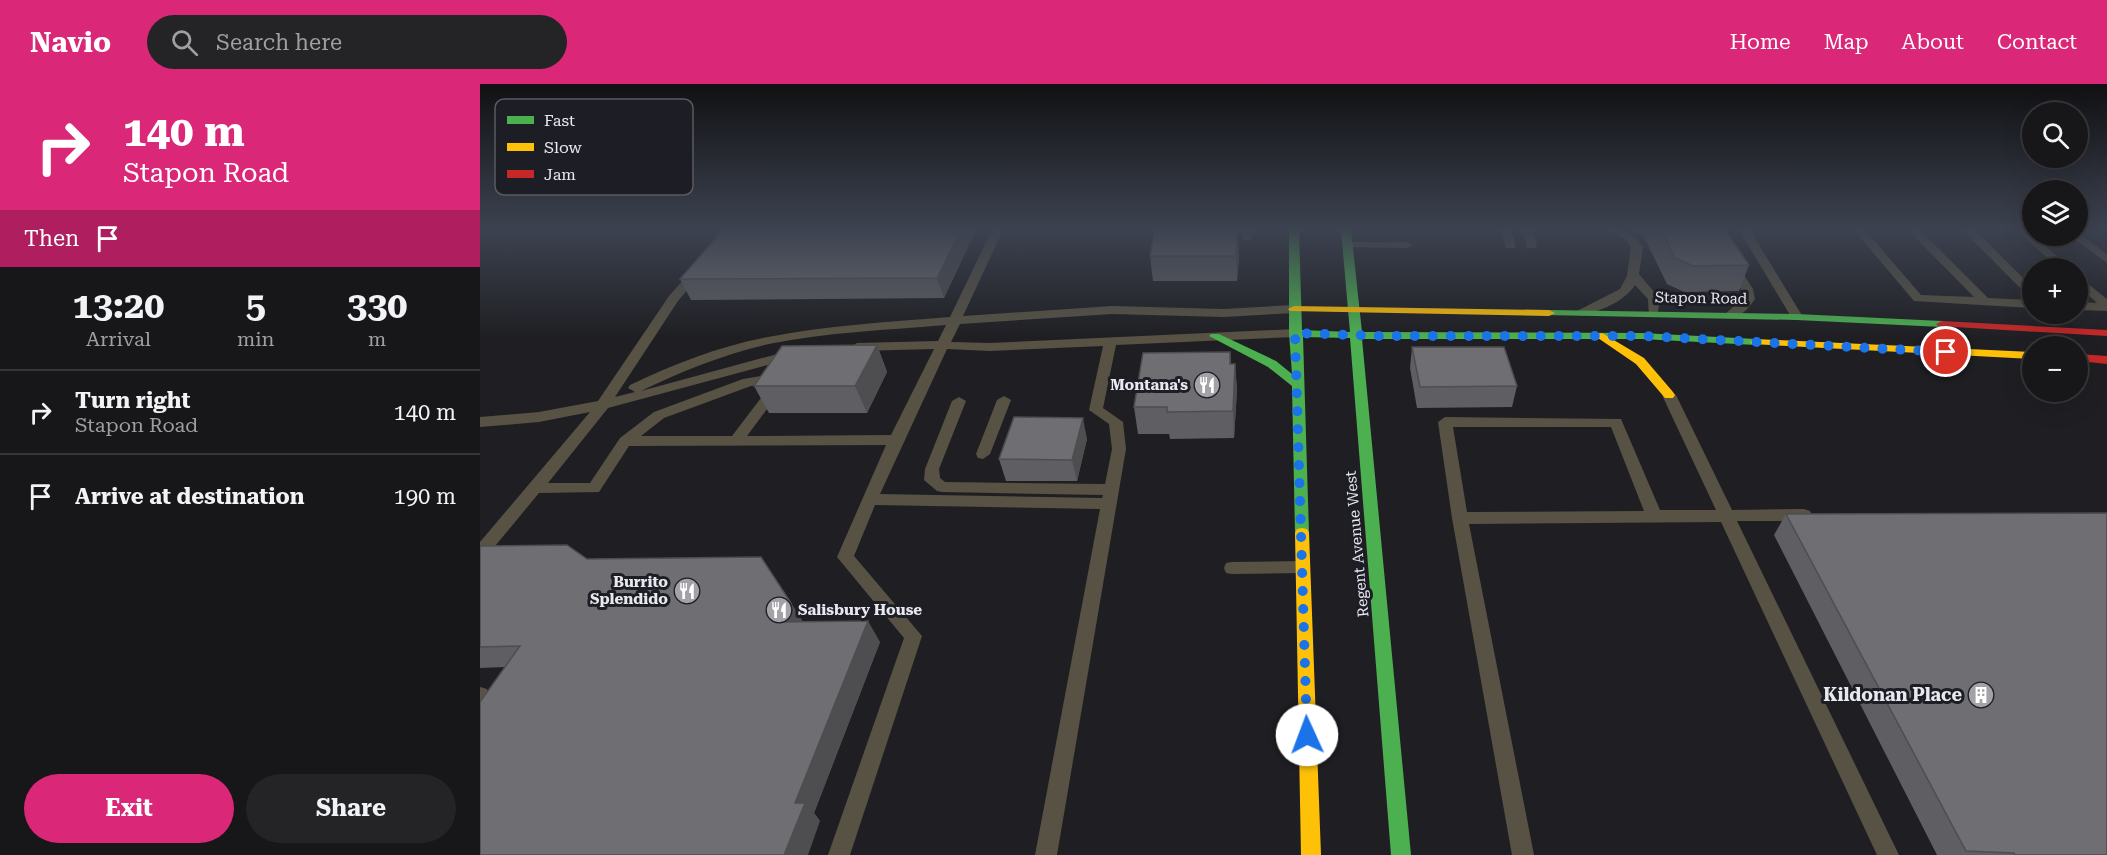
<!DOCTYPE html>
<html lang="en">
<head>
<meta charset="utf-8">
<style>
	:root { --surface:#17171a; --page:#242427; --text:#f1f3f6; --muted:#9e9fa2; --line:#363639; --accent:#db2777 }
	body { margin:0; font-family:"Roboto Serif",serif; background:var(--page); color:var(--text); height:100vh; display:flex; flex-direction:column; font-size:22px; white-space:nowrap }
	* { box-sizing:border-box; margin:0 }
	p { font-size:20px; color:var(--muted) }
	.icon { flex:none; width:33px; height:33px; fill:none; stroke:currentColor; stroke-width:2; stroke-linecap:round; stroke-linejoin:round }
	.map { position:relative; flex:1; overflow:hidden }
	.side { display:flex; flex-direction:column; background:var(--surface); width:480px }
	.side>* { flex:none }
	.banner { background:#db2777; color:#fff; overflow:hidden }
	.tools { position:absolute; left:1542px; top:18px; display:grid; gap:12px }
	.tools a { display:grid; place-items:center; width:66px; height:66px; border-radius:50%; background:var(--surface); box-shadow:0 6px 24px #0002,0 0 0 2px var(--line); font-size:30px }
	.pin { position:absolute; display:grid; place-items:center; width:51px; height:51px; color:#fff; margin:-26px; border:3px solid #fff; border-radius:50%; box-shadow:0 2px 6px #0007 }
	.me { position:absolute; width:66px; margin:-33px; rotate:358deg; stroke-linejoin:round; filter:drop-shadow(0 0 4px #0008) }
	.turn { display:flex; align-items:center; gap:21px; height:126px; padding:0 24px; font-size:27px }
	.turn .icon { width:78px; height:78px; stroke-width:2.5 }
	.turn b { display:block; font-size:42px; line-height:51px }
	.then { display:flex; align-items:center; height:57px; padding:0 24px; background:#0003; gap:12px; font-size:22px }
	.eta { display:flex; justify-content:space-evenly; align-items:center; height:102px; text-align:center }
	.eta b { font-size:36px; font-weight:700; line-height:42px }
	.action { display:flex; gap:12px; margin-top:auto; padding:12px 24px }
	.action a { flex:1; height:69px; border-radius:36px; background:var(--accent); color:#fff; font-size:24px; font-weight:700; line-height:69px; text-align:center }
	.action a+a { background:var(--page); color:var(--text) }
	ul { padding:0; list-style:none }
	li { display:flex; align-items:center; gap:18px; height:84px; padding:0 24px; border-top:2px solid var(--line) }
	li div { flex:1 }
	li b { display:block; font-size:22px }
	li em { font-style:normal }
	header { display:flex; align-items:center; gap:36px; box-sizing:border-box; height:84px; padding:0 30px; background:var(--accent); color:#fff }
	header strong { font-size:28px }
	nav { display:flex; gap:33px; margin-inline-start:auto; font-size:21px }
	.search { width:420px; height:54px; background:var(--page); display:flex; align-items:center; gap:15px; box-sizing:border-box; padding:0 21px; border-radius:33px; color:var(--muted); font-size:22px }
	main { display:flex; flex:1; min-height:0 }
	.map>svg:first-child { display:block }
</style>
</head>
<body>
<header>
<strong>Navio</strong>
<div class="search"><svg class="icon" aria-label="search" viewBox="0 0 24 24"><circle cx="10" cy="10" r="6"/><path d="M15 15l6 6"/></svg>Search here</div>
<nav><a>Home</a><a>Map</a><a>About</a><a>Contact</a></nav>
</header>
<main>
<section class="side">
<div class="banner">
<div class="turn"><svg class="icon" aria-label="right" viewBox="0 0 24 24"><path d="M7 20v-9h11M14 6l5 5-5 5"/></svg><div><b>140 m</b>Stapon Road</div></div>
<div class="then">Then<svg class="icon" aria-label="arrive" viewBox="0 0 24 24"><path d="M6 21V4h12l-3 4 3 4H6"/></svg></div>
</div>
<div class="eta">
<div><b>13:20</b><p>Arrival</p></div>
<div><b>5</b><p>min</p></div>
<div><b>330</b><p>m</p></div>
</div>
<ul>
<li><svg class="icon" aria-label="right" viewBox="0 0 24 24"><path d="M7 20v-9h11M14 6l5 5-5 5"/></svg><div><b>Turn right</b><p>Stapon Road</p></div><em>140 m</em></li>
<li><svg class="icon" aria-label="arrive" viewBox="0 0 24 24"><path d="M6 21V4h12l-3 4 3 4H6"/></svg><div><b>Arrive at destination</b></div><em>190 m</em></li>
</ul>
<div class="action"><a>Exit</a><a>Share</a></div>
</section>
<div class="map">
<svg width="1627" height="771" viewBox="0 0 1627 771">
	<rect width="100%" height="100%" fill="#1f1f23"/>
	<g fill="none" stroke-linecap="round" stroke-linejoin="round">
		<path fill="#575243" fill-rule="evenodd" d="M512,146H523L483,232L632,222L744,225L814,221L820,225L814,229L744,233L632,230L480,240L471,258L510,259L815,245L821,249L815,253L636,261L623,324L643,338L646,365L577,771H555L620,425L395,421L374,472L442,552L370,771H348L424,554L357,473L406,361L149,362L119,408L59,409L6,473L0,475V458L110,328L59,338L0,343V333L59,328L118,317L189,212L213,185L217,184L223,187L198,217L135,313L155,308L148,304L150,301C194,280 240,262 288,253C348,241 410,238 470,233ZM466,241L458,257L377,259L371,263L377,267L454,265L411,351L267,352L301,306L299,295L287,291L263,295L174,328L140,354L110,399H68L128,324L317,273L319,270L312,266L161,307C202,287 244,270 289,260C347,248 408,246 466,241ZM623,262L609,326L629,340L632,365L625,400L465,398L460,394L459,385L486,317L479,313L472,317L445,385L444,396L457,407L462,408L623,411L622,414L400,410L467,265L510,267ZM286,299L287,306L252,352H161L184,334L271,302Z
			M762,146H773L771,156H763Z
			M1020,146H1031L1036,162L1034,164H1026Z
			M1042,146H1053L1057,162L1055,164H1047Z
			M1128,146C1145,146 1153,149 1163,163L1159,190L1180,215L1177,233H1169L1168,215L1155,201C1143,219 1121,226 1101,232L1095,228L1140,205L1147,192L1151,163L1146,156Z
			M1224,146H1235L1273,205L1275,215C1268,225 1259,236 1246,234L1244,231L1263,214L1261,205Z
			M1259,146H1270L1323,233L1321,236H1313Z
			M1374,146H1385L1441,211L1494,213L1428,146H1440L1508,214L1552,216V224L1434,217Z
			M1483,146H1495L1552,203V212H1548Z
			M1536,146H1548L1590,184H1579Z
			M1598,149L1627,170V179L1593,154L1592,152H1598Z
			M868,158H927L933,161L927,164L864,163L862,161Z
			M1598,192L1627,215V227L1598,226V218L1617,219L1598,202Z
			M1189,307L1196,311L1252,426L1324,425L1330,427L1332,431L1330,435L1324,437H1257L1419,771H1397L1241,438L989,440L1054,771H1032L972,434L958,338L965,333L1141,335L1180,426H1236L1182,311ZM973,343H1131L1164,427L987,428Z
			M524,312L531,316L510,370L503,375L498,374L496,370L517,316Z
			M822,477L828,478L830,483L828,488L822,489L752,490L746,489L744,484L746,479L752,478Z
			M0,603L7,605L9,613L7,619L0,621Z"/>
		<path fill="#4caf50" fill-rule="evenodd" d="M809,146H819L822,246L870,248L861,146H871L882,248L1162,249L1276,255L1282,258L1276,261L1162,255H882L931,771H911L870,254L823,253L829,449L827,453H817L815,449L812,302L788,283L729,252L731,250H739L796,277L812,290L809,249Z
			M1069,226L1317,230L1462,237L1468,240L1462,243L1317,236L1065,231L1063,229Z"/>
		<path fill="#ffc107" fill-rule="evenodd" d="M814,222L1069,226L1075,229L1069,232L810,227L808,225Z
			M1122,249L1164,274L1193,308L1195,311L1193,314H1185L1156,280L1118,254V250Z
			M1276,255L1552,268V275L1272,260L1270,258Z
			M822,444L827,445L829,449L841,771H821L815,449L817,445Z"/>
		<path fill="#c62828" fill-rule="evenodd" d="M1462,237L1627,246V252L1458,242L1456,240Z
			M1598,270L1627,272V280L1598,277Z"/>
	</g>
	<path fill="#5f5f63" d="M243,146H496L464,214L211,216L200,195Z
		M1152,146H1245L1269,181L1259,207L1204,208L1187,200L1163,151Z
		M759,171L757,197H673L670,172Z
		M397,261L407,288L387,329H289L274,302Z
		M932,263L1037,302L1032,323L937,324L930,284Z
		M750,268L751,280H755L757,306L754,354L690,355L689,350H658L654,323Z
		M607,355L597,397H526L519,375Z
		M1306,430L1627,771H1457L1294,451Z
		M0,462L107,475L311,519L323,538L400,558L334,729L340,737L25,583L0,584Z"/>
	<path fill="#4e4e50" d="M481,146H496L464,214L457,194Z
		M758,146L759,171L757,197L756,172Z
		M397,261L407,288L387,329L375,302Z
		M755,280L757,306L754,354L753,327Z
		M603,334L607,355L597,397L592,376Z
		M311,519L324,540L301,538Z
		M388,537L400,558L334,729L340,737L328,771H304L315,719Z"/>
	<path fill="#6f6f73" stroke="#4e4e50" stroke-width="1.5" d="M243,146H481L457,194L200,195Z
		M675,146H757L756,172H670Z
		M1181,146H1245L1269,181L1213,182L1195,174Z
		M397,261L375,302H274L302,262Z
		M932,263H1024L1037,302L940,303Z
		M750,268V280H755L753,327L687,328V323H654L663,269Z
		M534,333L603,334L592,376L519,375Z
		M1627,429V771H1535L1534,769L1486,767L1306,430Z
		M87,461L107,475L281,473L311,519L301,538L388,537L315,719H325L304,771H0V618L40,562L0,563V462Z"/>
	<linearGradient id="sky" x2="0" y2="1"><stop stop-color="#111113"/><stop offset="0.57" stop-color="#3c4250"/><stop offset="1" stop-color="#3c4250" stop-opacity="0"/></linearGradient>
	<rect width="1627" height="254" fill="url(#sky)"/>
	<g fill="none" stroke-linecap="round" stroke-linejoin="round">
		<path stroke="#1a73e8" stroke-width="10" stroke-dasharray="0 18" d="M827,651L815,249L900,252H1162L1466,268"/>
	</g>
	<defs>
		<g id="restaurant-disc" transform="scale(1.35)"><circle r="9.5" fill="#a2a2a7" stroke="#1d1d25"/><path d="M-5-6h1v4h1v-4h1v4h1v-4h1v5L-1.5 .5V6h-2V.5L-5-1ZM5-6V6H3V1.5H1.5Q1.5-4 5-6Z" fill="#fff"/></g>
		<g id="building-disc" transform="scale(1.35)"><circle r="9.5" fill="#a2a2a7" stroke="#1d1d25"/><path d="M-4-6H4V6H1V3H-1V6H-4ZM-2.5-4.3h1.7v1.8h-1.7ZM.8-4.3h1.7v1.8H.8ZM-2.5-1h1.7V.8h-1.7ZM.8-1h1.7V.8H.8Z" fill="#fff"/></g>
	</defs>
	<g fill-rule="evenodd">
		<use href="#restaurant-disc" x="727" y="301"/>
		<use href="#restaurant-disc" x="207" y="507"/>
		<use href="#restaurant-disc" x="299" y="526"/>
		<use href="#building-disc" x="1501" y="611"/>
	</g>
	<g text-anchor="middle" stroke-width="6" stroke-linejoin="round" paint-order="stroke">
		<g font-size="15" fill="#e8e8ee" stroke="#1d1d25">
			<text transform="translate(1221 214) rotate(1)" y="5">Stapon Road</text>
			<text transform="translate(877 460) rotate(-95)" y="5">Regent Avenue West</text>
		</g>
		<g font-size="15" font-weight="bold" fill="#e8e8ee" stroke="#1d1d25" text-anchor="end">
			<text x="708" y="306">Montana's</text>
			<text x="188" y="503">Burrito<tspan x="188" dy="17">Splendido</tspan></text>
			<text x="318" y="531" text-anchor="start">Salisbury House</text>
		</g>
		<g font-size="18" font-weight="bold" fill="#e8e8ee" stroke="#1d1d25" text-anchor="end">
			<text x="1482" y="617">Kildonan Place</text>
		</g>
	</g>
	<rect x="15" y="15" width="198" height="96" rx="9" fill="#1d1d25" stroke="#5a5a61" stroke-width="1.5"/>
	<rect x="27" y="32" width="27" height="8" fill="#4caf50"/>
	<rect x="27" y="59" width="27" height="8" fill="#ffc107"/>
	<rect x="27" y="86" width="27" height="8" fill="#c62828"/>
	<g font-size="16" fill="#e8e8ee">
		<text x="64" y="42">Fast</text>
		<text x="64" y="69">Slow</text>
		<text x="64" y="96">Jam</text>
	</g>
</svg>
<div class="tools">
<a><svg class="icon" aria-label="search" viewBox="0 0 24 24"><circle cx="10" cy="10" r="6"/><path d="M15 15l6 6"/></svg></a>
<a><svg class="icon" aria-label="layers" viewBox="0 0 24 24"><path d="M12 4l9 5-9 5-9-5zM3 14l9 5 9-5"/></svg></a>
<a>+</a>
<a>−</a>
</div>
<div class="pin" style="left:1466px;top:268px;background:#d93025"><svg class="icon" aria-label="arrive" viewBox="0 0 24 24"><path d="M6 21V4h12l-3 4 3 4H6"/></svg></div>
<svg class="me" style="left:827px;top:651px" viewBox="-20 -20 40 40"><circle r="19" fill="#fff"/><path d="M0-13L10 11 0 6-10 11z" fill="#1a73e8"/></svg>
</div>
</main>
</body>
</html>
